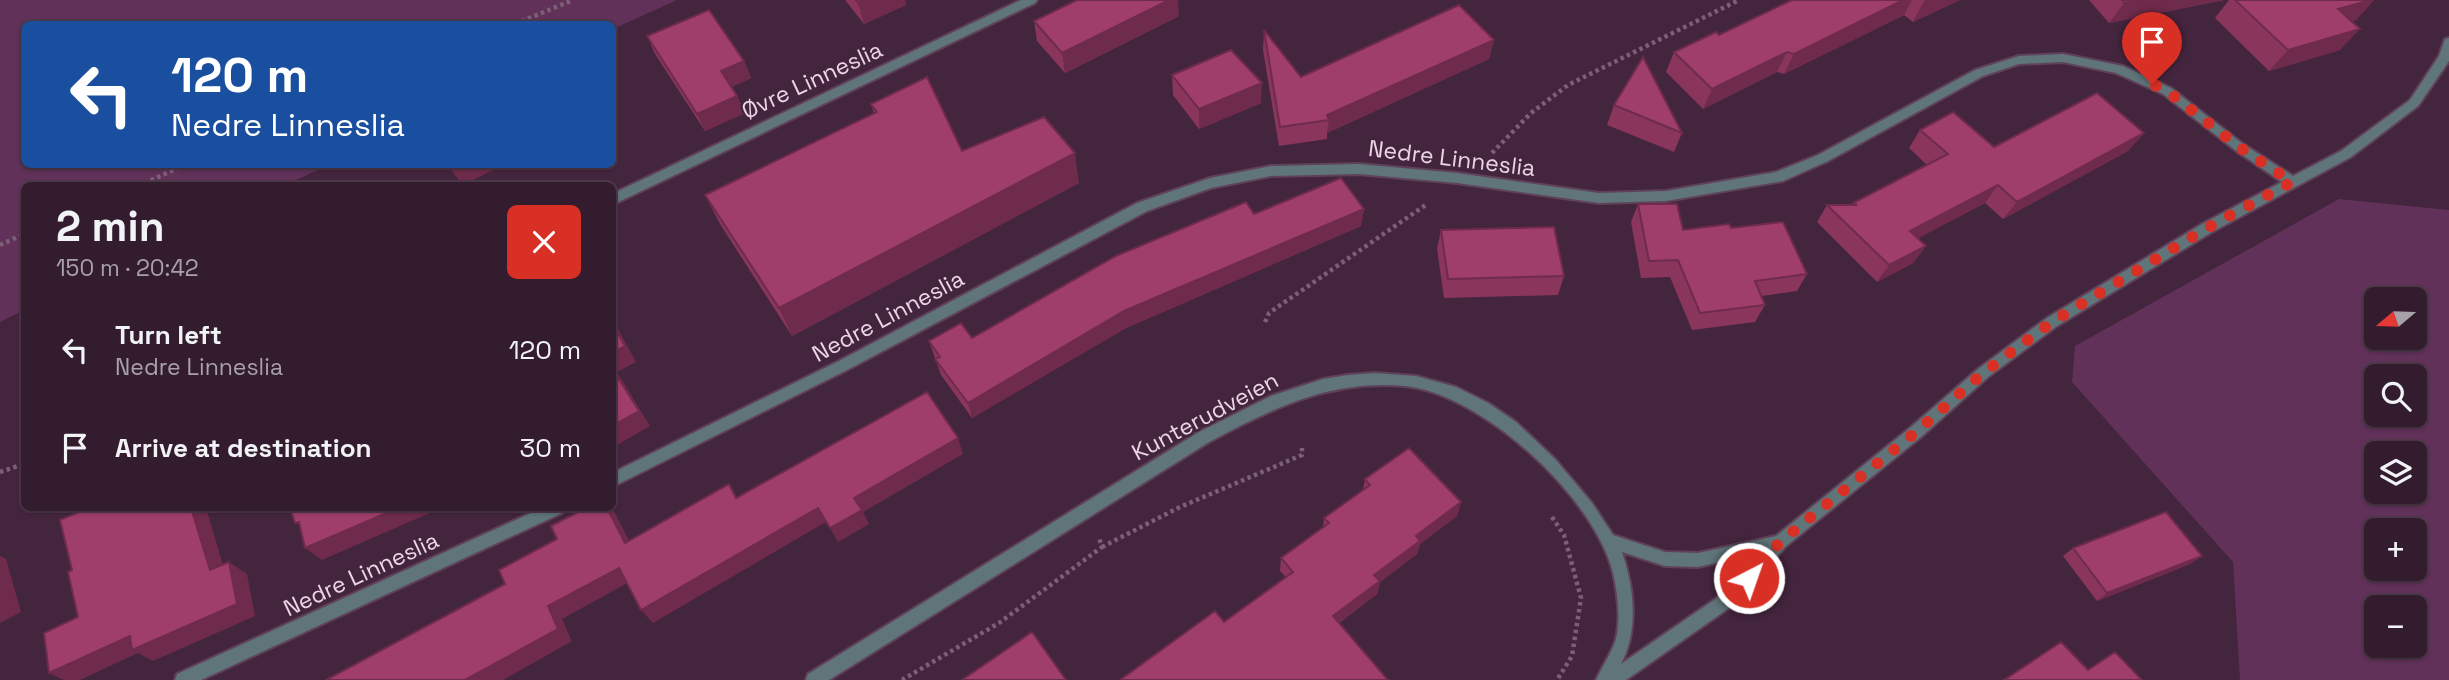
<!DOCTYPE html>
<html lang="en">
<head>
<meta charset="utf-8">
<style>
	:root { --surface:#331c2e; --page:#3e293a; --text:#f1f3f6; --muted:#a9a1aa; --line:#4e3a4a }
	body { margin:0; font-family:"Space Grotesk",sans-serif; background:var(--page); color:var(--text); height:100vh; display:flex; flex-direction:column; font-size:26px; white-space:nowrap }
	* { box-sizing:border-box; margin:0 }
	p { font-size:23px; color:var(--muted) }
	.icon { flex:none; width:38px; height:38px; fill:none; stroke:currentColor; stroke-width:2; stroke-linecap:round; stroke-linejoin:round }
	.map { position:relative; flex:1; overflow:hidden }
	.sheet { position:absolute; left:21px; top:182px; width:595px; height:329px; display:flex; flex-direction:column; background:var(--surface); border-radius:10px; box-shadow:0 2px 5px #0004,0 0 0 2px var(--line) }
	.sheet>* { flex:none }
	.banner { position:absolute; left:21px; top:21px; width:595px; height:147px; border-radius:10px; box-shadow:0 2px 5px #0004,0 0 0 2px var(--line); background:#1a4fa0; color:#fff; overflow:hidden }
	.needle { width:46px; rotate:251deg }
	.controls { position:absolute; left:2364px; top:287px; display:grid; gap:14px }
	.controls a { display:grid; place-items:center; width:63px; height:63px; border-radius:10px; background:var(--surface); box-shadow:0 2px 5px #0004,0 0 0 2px var(--line); font-size:35px }
	.pin { position:absolute; display:grid; place-items:center; width:60px; height:60px; color:#fff; margin:-72px -30px; border-radius:50% 50% 50% 0; rotate:-45deg; box-shadow:0 0 7px #0007 }
	.pin .icon { rotate:45deg }
	.me { position:absolute; width:77px; margin:-38px; rotate:41deg; stroke-linejoin:round; filter:drop-shadow(0 0 5px #0008) }
	.turn { display:flex; align-items:center; gap:24px; height:147px; padding:0 35px; font-size:32px }
	.turn .icon { width:91px; height:91px; stroke-width:2.5 }
	.turn b { display:block; font-size:49px; line-height:60px }
	.round { display:grid; place-items:center; flex:none; width:74px; height:74px; border-radius:10px; background:var(--page) }
	.summary { display:flex; align-items:center; justify-content:space-between; height:119px; padding:0 35px }
	h1 { font-size:42px; font-weight:700; line-height:52px }
	ul { padding:0; list-style:none }
	li { display:flex; align-items:center; gap:21px; height:98px; padding:0 35px }
	li div { flex:1 }
	li b { display:block; font-size:26px }
	li em { font-style:normal }
	.map>svg:first-child { display:block }
</style>
</head>
<body>
<div class="map">
<svg width="2449" height="680" viewBox="0 0 2449 680">
	<rect width="100%" height="100%" fill="#44253e"/>
	<path fill="#613159" fill-rule="evenodd" d="M0,0H677L613,29L612,24H24V164L329,165L285,185L24,186V310L0,322Z
		M2339,199L2449,210V680H2240L2233,562L2072,382L2075,346ZM2376,299H2415V338H2376ZM2376,376H2415V415H2376ZM2376,453H2415V492H2376ZM2376,530H2415V569H2376ZM2376,607H2415V646H2376Z"/>
	<g fill="none" stroke-linecap="round" stroke-linejoin="round">
		<g stroke="#5f4159" stroke-width="4">
			<path id="street" d="M1021,0H1037L1035,3L612,205V194Z
				M2449,38V61L2418,106L2351,157L2212,232L2057,326L1988,377L1921,437L1785,547L1739,601L1626,680H1596C1601,669 1608,658 1613,647C1622,628 1618,594 1613,573C1595,498 1483,394 1405,386C1332,379 1272,408 1209,442L829,680H806L808,674L1199,432L1271,396L1323,379L1348,375L1375,373L1416,376L1456,387L1488,403L1516,422L1555,459L1592,503L1613,535L1665,552L1698,553L1776,536L1911,427L1978,369L2047,318L2202,224L2282,182L2235,150L2163,94L2116,73L2063,62L2019,64L1983,76L1828,161L1783,181L1666,201L1599,203L1457,183L1359,174L1271,176L1211,188L1147,211L847,370L612,487V473L837,362L1137,203L1210,178L1271,166L1359,164L1457,173L1599,193L1666,191L1776,172L1818,155L1975,70L2019,56L2063,54L2123,66L2171,88L2243,144L2293,176L2341,151L2410,100L2439,56L2445,39ZM1622,552L1665,566L1698,567L1760,553L1727,591L1621,664C1639,629 1634,588 1622,552Z
				M542,508H565L562,513L201,680H175L177,674Z"/>
		</g>
		<path stroke="#7b6076" stroke-width="4.5" stroke-dasharray="3.5 3.5" stroke-linecap="butt" d="M515,24L573,0
			M1492,153L1531,113L1568,85L1739,0
			M138,186L187,164
			M0,245L24,234
			M1265,322L1269,313L1427,204
			M0,472L24,464
			M1552,517L1564,535L1581,598L1572,656L1557,680
			M1102,547L1180,507L1302,455V448
			M902,680L999,623L1102,547L1099,538"/>
		<use href="#street" fill="#5f757a" fill-rule="evenodd"/>
	</g>
	<path fill="#89355c" d="M845,0H905L906,5L864,24Z
		M1792,0H1960L1913,22L1904,15L1784,74L1777,72L1703,109L1666,72L1674,52L1719,35Z
		M2089,0H2224L2109,23Z
		M2229,0H2374L2356,20L2350,21L2340,50L2269,71L2215,18Z
		M1179,16L1065,73L1037,41L1034,21Z
		M1264,30L1301,77L1494,40L1489,59L1327,133V139L1279,146L1263,50Z
		M647,36L744,61L751,78L731,87L737,96L745,113L705,131L655,54Z
		M1172,75L1261,103L1199,129L1173,95Z
		M871,104L962,151L1079,183L792,336L720,224L705,195L874,113Z
		M1614,105L1682,133L1674,152L1607,125Z
		M1920,130L1994,147L2144,133L2128,151L2003,219L1985,203L1918,238L1926,246L1913,263L1877,282L1817,222L1827,205H1852L1853,203L1927,165L1909,148Z
		M1638,204L1683,230L1731,228L1807,274L1797,291L1762,296L1765,305L1755,322L1692,330L1670,277L1641,278L1631,222Z
		M1364,209L1361,226L1126,328L972,418L941,375L929,341L972,338L1254,214Z
		M1441,230L1564,276L1558,295L1444,298L1437,249Z
		M1365,479L1461,502L1457,516L1420,544L1417,554L1380,582L1377,594L1339,623L1224,622L1286,577L1280,571L1281,558L1323,528L1324,518L1363,490Z
		M2073,548L2202,556L2190,564L2097,601L2063,556Z"/>
	<path fill="#6f2b4b" d="M866,0H905L906,5L864,24L858,3Z
		M1169,0H1178L1179,16L1065,73L1062,53Z
		M1903,0H1912L1904,15L1784,74L1794,54Z
		M1927,0H1960L1913,22L1924,1Z
		M2137,0H2224L2109,23L2124,3Z
		M2371,0H2374L2356,20L2319,30L2338,9Z
		M2360,29L2340,50L2269,71L2288,50Z
		M1494,40L1489,59L1327,133L1329,120L1327,115Z
		M1787,52L1777,72L1703,109L1712,89Z
		M744,61L751,78L728,88L721,71Z
		M1262,83L1261,103L1199,129V109Z
		M737,96L745,113L705,131L697,114Z
		M2144,133L2128,151L2003,219L2017,202Z
		M1075,153L1079,183L792,336L779,308Z
		M450,164H506L462,185L448,165Z
		M1998,185L1985,203L1898,249L1910,231Z
		M1364,209L1361,226L1126,328L972,418L968,403L1124,311Z
		M1926,246L1913,263L1877,282L1889,265Z
		M612,318L636,362L617,372L650,426L612,448Z
		M958,438L963,454L863,512L869,524L838,542L830,528L854,498Z
		M1461,502L1457,516L1420,544L1417,554L1380,582L1377,594L1331,628L1333,616L1374,575L1416,536Z
		M191,508H206L228,582L210,570Z
		M398,508H441L322,560L305,548Z
		M607,508H610L615,513L637,557L625,543Z
		M818,508L826,522L653,623L641,610Z
		M0,556L6,559L21,612L0,623Z
		M2202,556L2190,564L2097,601L2107,593Z
		M229,562L247,574L255,616L153,661L138,653L80,680H64L49,673L130,636Z
		M619,568L631,581L562,619L572,641L503,680H465L548,606Z"/>
	<path fill="#9f3e6b" stroke="#6f2b4b" stroke-width="2" d="M856,0H866L858,3Z
		M1077,0H1169L1062,53L1034,21Z
		M1792,0H1903L1794,54L1787,52L1712,89L1674,52L1716,32L1719,35Z
		M2122,0H2137L2124,3Z
		M2235,0H2371L2338,9L2360,29L2288,50Z
		M1459,5L1494,40L1327,115L1329,120L1280,127L1264,30L1301,77Z
		M709,10L744,61L721,71L737,96L697,114L647,36Z
		M1231,50L1262,83L1199,109L1172,75Z
		M1643,57L1682,133L1614,105Z
		M927,77L962,151L1044,117L1075,153L779,308L705,195L877,112L871,104Z
		M2097,93L2144,133L2017,202L1998,185L1910,231L1926,246L1889,265L1827,205H1857L1853,203L1948,154L1920,130L1953,112L1994,147Z
		M1341,178L1364,209L1124,311L968,403L935,359L940,357L929,341L961,323L972,338L1116,256L1246,202L1254,214Z
		M1638,204H1677L1683,230L1729,224L1731,228L1783,222L1807,274L1755,281L1765,305L1700,313L1678,260L1649,261Z
		M1554,227L1564,276L1448,279L1441,230Z
		M612,323L625,346L612,353Z
		M612,368L639,411L612,426Z
		M927,392L958,438L854,498L862,510L830,528L818,508L641,610L619,568L548,606L558,629L465,680H326L505,584L499,570L557,539L551,526L586,508H607L625,543L729,484L736,498Z
		M1409,448L1461,502L1416,536L1420,541L1374,575L1380,581L1333,616L1388,680H1120L1215,611L1224,622L1293,572L1281,558L1329,523L1324,518L1370,485L1365,479Z
		M88,508H191L210,570L229,562L237,604L132,650L130,636L49,673L44,633L78,617L68,572L72,570L60,520Z
		M290,508H398L305,548L299,522L295,523Z
		M2166,512L2202,556L2107,593L2073,548Z
		M1032,632L1066,680H962Z
		M2061,642L2088,670L2115,652L2142,680H2004Z"/>
	<g fill="none" stroke-linecap="round" stroke-linejoin="round">
		<path stroke="#d93025" stroke-width="12" stroke-dasharray="0 21.6" d="M1749,578L1780,542L1916,432L1983,373L2052,322L2207,228L2292,182L2239,147L2167,91L2152,84"/>
	</g>
	<g text-anchor="middle" stroke-width="5" stroke-linejoin="round" paint-order="stroke">
		<g font-size="23" fill="#ead6e5" stroke="#44253e">
			<text transform="translate(812 80) rotate(-25)" y="8">Øvre Linneslia</text>
			<text transform="translate(1452 158) rotate(7)" y="8">Nedre Linneslia</text>
			<text transform="translate(888 316) rotate(-28)" y="8">Nedre Linneslia</text>
			<text transform="translate(1205 416) rotate(-28)" y="8">Kunterudveien</text>
			<text transform="translate(361 574) rotate(-25)" y="8">Nedre Linneslia</text>
		</g>
	</g>
</svg>
<div class="controls">
<a><svg class="needle" viewBox="-14 -14 28 28"><path d="M0-13l5 13h-10z" fill="#e53935"/><path d="M0 13l5-13h-10z" fill="#a9a1aa"/></svg></a>
<a><svg class="icon" aria-label="search" viewBox="0 0 24 24"><circle cx="10" cy="10" r="6"/><path d="M15 15l6 6"/></svg></a>
<a><svg class="icon" aria-label="layers" viewBox="0 0 24 24"><path d="M12 4l9 5-9 5-9-5zM3 14l9 5 9-5"/></svg></a>
<a>+</a>
<a>−</a>
</div>
<div class="pin" style="left:2152px;top:84px;background:#d93025"><svg class="icon" aria-label="arrive" viewBox="0 0 24 24"><path d="M6 21V4h12l-3 4 3 4H6"/></svg></div>
<svg class="me" style="left:1749px;top:578px" viewBox="-20 -20 40 40"><circle r="17" fill="#d93025" stroke="#fff" stroke-width="3"/><path d="M0-11L8 9 0 5-8 9z" fill="#fff"/></svg>
<div class="banner">
<div class="turn"><svg class="icon" aria-label="left" viewBox="0 0 24 24"><path d="M17 20v-9H6M10 6l-5 5 5 5"/></svg><div><b>120 m</b>Nedre Linneslia</div></div>
</div>
<section class="sheet">
<div class="summary"><div><h1>2 min</h1><p>150 m · 20:42</p></div><a class="round" style="background:#d93025;color:#fff"><svg class="icon" aria-label="close" viewBox="0 0 24 24"><path d="M6 6l12 12M18 6L6 18"/></svg></a></div>
<ul>
<li><svg class="icon" aria-label="left" viewBox="0 0 24 24"><path d="M17 20v-9H6M10 6l-5 5 5 5"/></svg><div><b>Turn left</b><p>Nedre Linneslia</p></div><em>120 m</em></li>
<li><svg class="icon" aria-label="arrive" viewBox="0 0 24 24"><path d="M6 21V4h12l-3 4 3 4H6"/></svg><div><b>Arrive at destination</b></div><em>30 m</em></li>
</ul>
</section>
</div>
</body>
</html>
